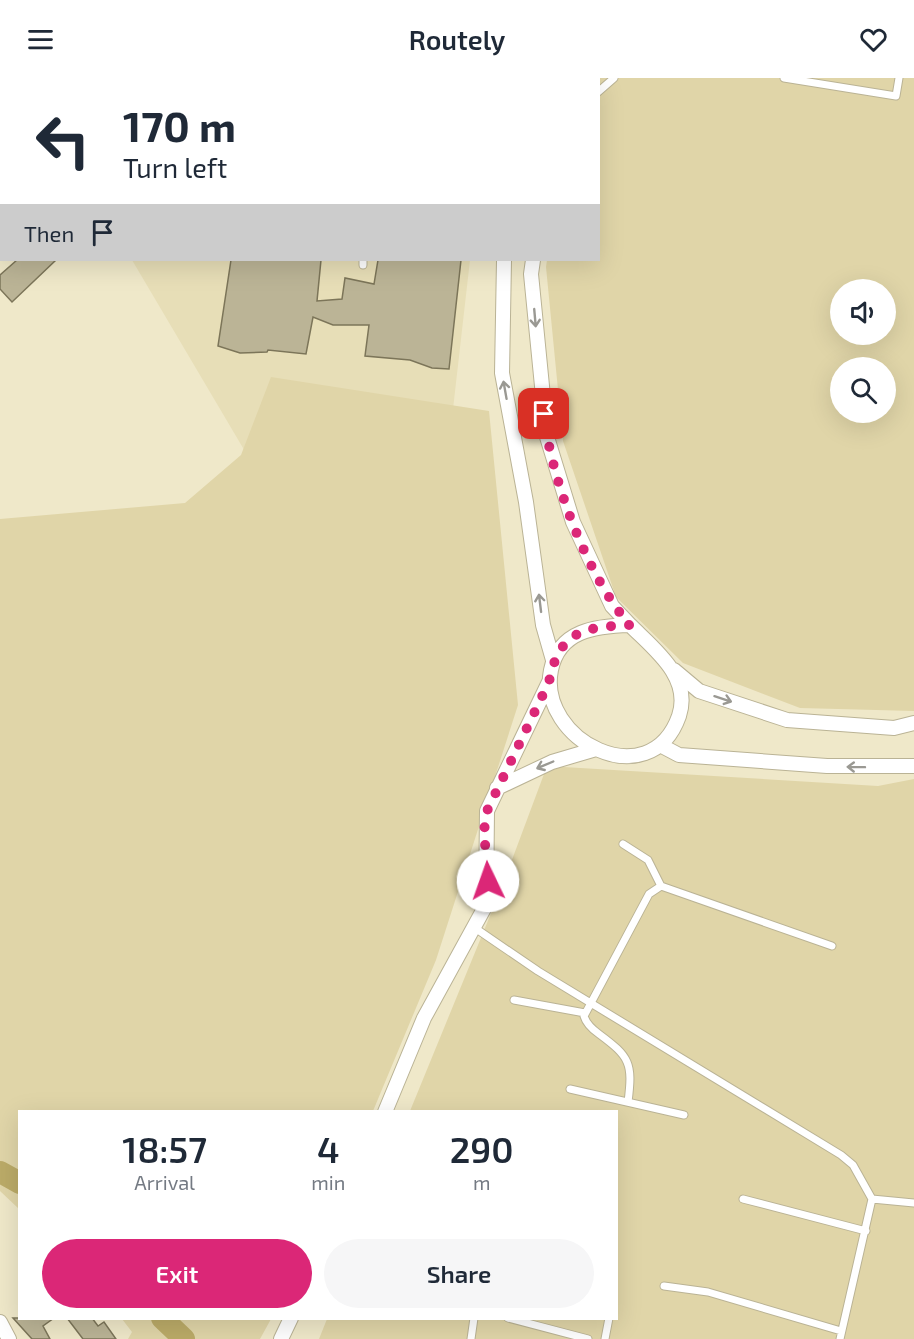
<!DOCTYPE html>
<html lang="en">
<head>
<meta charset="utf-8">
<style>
	:root { --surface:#fff; --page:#f6f6f7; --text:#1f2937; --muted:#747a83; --accent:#db2777 }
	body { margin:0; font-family:"Exo 2",sans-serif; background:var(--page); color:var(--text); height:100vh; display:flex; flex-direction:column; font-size:22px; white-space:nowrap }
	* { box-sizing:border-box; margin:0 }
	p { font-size:20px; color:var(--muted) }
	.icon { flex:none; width:33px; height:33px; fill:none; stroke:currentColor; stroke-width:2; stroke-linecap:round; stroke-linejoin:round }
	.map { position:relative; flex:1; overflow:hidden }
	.side { position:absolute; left:18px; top:1032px; width:600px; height:210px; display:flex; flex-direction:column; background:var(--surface); border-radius:0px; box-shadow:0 6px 24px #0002 }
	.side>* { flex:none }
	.top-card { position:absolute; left:0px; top:0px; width:600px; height:183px; box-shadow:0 6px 24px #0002; background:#fff; color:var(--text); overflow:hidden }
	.controls { position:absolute; left:830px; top:201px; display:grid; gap:12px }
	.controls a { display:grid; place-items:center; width:66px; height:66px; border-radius:50%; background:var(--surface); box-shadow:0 6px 24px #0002; font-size:30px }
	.pin { position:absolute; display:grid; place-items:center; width:51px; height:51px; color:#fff; margin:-26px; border-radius:12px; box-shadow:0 3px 9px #0006 }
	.me { position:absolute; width:66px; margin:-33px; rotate:357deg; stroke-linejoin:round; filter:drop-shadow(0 0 4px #0008) }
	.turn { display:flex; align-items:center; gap:21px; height:126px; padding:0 24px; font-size:27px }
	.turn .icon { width:78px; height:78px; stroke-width:2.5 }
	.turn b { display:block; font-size:42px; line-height:51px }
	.then { display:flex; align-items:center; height:57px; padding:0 24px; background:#0003; gap:12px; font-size:22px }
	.eta { display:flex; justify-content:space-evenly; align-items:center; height:102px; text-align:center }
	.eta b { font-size:36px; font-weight:600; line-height:42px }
	.action { display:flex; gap:12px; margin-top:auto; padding:12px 24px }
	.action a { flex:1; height:69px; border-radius:36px; background:var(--accent); color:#fff; font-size:24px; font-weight:600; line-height:69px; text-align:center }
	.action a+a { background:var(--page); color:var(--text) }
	header { display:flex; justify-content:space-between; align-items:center; height:78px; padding:0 24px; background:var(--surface); font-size:27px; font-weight:600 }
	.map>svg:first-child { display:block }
</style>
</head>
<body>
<header><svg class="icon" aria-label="menu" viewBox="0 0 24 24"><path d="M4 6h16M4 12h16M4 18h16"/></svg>Routely<svg class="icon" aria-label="heart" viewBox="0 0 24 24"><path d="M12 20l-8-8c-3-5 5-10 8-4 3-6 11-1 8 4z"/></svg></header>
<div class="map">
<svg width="914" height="1261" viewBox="0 0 914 1261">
	<rect width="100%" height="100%" fill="#efe8c9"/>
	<path fill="#e7deb7" d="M24,0H490V2Z
		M132,182H470L435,489L298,463Z"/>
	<path fill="#e0d5a8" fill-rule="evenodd" d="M573,0H914V633L800,630L683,585L616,519L563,363L546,189L547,182H598V2ZM840,212H885V256H840ZM840,290H885V334H840Z
		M271,299L489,333L518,627L436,882L373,1033L20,1034L19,1131L0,1113V441L185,425L241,377Z
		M547,688L878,708L914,701V1261H319L327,1241L616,1240V1034L410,1033L503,806Z
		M122,1241H271L260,1261H128L132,1254Z"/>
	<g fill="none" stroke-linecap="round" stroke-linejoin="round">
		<path stroke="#bbab68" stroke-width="22" d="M0,1094L20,1105
			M162,1240L184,1261"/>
	</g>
	<path fill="#bbb496" stroke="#7c7559" stroke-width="1.5" d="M17,182H56L12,224L0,211V197Z
		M231,182H321L317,223L342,221L345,200L374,206L378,182H461L449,291L432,290L410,282L365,278L369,247H333L313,239L306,276L268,272L267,274L240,275L218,268Z
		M13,1240H54L43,1248L50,1261H32Z
		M67,1240H92L98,1248L104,1244L116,1261H83Z"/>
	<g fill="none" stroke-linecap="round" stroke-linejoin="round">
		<g stroke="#bab395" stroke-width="9">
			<path id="lane" d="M784,0L896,18L899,0
				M282,2V0
				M384,2L385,0
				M598,14L614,0
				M363,187V182
				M623,766L648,782L661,808
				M475,850L538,893L841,1077L853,1087L872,1121L914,1125
				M514,922L585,935
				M570,1011L684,1037
				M628,1024C633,985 630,979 599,956C592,951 586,945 584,938L649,816L661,808L832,868
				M743,1121L866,1153
				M664,1208L708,1214L841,1253
				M508,1240L588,1261
				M471,1261L474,1240
				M605,1261L609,1240
				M840,1261L872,1121"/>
		</g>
		<g stroke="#bab395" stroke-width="16">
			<path id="street" d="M523,2V0
				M554,2L555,0
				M504,182L502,295L526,424L543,547L553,582
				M533,182L531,196L547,359L573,444L612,528L630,547
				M630,547C654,571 692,599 679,638C650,720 537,662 551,592C559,552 596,548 630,547Z
				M674,592L699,613L787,642L894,650L914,645
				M660,667L679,677L827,688H914
				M497,710L552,684L596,671
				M385,1034L424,940L486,827L487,733L549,604
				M0,1244L9,1261
				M281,1261L291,1240"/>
		</g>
		<use href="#lane" stroke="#fff" stroke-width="7"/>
		<use href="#street" stroke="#fff" stroke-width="14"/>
	</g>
	<defs><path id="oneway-shaft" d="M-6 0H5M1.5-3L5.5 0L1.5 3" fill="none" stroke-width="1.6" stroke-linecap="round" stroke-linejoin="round" transform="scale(1.5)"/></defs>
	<g stroke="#9a9993">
		<use href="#oneway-shaft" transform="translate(535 240) rotate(85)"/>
		<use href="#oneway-shaft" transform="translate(505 312) rotate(-100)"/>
		<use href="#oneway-shaft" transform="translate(540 525) rotate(-97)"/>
		<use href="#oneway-shaft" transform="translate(723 621) rotate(18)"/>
		<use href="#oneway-shaft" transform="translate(545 687) rotate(157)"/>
		<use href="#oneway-shaft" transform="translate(856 689) rotate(-179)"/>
	</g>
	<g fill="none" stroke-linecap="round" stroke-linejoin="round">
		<path stroke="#db2777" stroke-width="10" stroke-dasharray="0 18" d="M488,803L484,753L487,733L549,604C559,553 583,549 630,547C588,501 550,398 544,336"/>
	</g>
</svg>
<div class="controls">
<a><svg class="icon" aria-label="sound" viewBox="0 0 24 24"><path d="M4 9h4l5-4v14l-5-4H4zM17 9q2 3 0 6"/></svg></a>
<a><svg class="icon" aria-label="search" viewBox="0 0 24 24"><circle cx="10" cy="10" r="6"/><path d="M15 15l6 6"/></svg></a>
</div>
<div class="pin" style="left:544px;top:336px;background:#d93025"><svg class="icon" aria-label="arrive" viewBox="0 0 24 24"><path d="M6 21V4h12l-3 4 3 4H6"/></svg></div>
<svg class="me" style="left:488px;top:803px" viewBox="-20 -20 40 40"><circle r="19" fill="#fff"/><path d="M0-13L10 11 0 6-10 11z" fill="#db2777"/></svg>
<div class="top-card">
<div class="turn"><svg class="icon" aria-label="left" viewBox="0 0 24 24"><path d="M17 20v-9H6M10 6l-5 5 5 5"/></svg><div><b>170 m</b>Turn left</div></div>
<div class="then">Then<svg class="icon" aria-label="arrive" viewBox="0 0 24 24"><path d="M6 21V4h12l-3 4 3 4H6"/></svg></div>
</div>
<section class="side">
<div class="eta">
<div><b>18:57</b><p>Arrival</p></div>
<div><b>4</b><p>min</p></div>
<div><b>290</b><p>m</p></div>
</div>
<div class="action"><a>Exit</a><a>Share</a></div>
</section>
</div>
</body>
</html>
